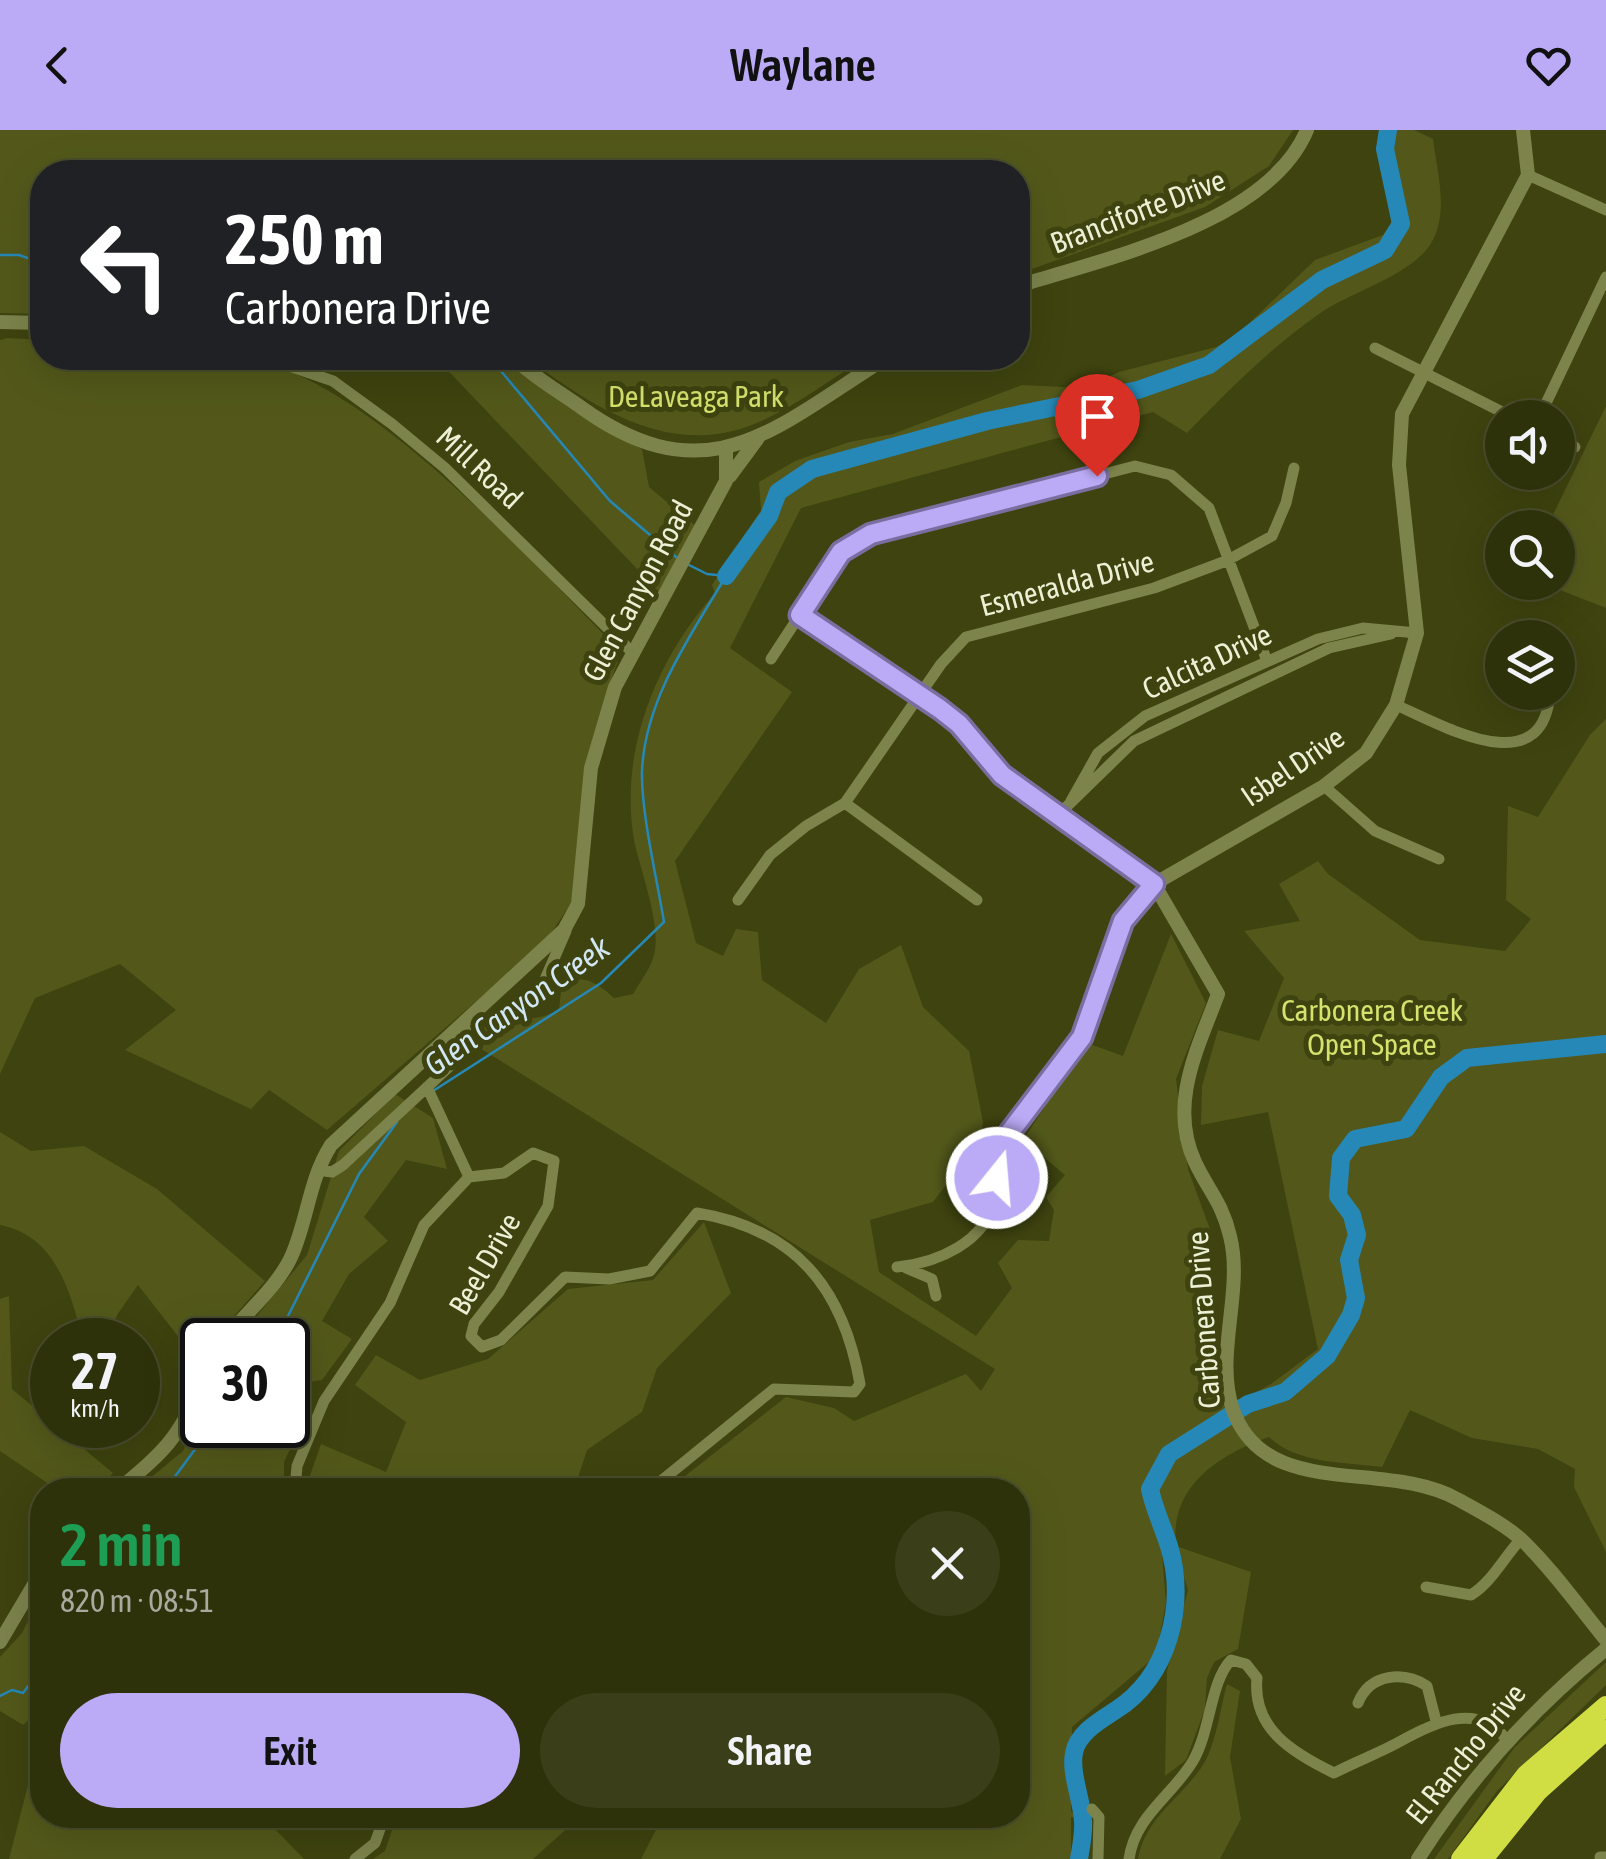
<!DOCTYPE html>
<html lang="en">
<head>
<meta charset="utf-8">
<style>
	:root { --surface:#2e320b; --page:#3a3e19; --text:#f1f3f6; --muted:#a7aa9d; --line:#494d2c; --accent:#bbaaf6 }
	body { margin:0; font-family:"Asap Condensed",sans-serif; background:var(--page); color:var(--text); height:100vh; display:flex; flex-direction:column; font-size:38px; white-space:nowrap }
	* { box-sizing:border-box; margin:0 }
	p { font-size:32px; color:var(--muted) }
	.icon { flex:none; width:55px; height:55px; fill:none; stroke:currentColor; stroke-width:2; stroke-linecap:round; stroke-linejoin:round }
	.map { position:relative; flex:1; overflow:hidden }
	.drawer { position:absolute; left:30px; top:1348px; width:1000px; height:350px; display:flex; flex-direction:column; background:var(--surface); border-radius:40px; box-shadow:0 10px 40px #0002,0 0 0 2px var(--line) }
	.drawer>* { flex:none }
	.guide { position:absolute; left:30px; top:30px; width:1000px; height:210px; border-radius:40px; box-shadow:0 10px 40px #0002,0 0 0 2px var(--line); background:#202124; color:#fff; overflow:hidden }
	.controls { position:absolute; left:1485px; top:270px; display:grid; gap:20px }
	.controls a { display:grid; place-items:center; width:90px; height:90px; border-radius:50%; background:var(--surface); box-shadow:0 10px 40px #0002,0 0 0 2px var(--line); font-size:50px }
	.speed { position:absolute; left:30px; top:1188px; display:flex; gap:20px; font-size:50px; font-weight:700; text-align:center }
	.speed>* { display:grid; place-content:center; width:130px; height:130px; border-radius:50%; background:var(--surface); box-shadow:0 10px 40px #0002,0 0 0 2px var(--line); line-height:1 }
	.speed small { font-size:25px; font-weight:400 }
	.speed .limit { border:5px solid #111; border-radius:15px; background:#fff; color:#111 }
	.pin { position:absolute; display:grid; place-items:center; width:85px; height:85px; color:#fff; margin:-102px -42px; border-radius:50% 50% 50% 0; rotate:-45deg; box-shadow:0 0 10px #0007 }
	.pin .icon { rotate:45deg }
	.me { position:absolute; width:110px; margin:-55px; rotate:17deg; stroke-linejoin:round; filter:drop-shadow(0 0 8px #0008) }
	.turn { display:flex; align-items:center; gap:35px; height:210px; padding:0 30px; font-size:45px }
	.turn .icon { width:130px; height:130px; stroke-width:2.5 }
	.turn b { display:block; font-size:70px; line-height:85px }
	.round { display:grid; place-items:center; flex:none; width:105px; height:105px; border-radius:52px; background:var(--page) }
	.headline { display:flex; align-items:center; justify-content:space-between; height:170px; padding:0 30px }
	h1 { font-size:60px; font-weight:600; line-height:75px; color:#1e9e55 }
	.primary-button { display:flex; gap:20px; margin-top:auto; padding:20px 30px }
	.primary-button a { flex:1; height:115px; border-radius:60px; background:var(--accent); color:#111; font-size:40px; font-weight:600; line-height:115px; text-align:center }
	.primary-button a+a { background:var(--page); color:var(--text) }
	header { display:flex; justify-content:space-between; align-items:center; height:130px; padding:0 30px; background:var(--accent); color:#111; font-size:45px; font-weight:600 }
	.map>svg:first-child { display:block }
</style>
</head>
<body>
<header><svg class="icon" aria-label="back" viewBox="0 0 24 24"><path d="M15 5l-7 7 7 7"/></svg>Waylane<svg class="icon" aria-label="heart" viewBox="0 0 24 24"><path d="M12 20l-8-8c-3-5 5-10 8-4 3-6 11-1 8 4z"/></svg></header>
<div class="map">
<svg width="1606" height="1729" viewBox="0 0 1606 1729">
	<rect width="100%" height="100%" fill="#3e430f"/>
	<path fill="#53581a" d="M0,0H1293L1269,36L1205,77L1018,144V42H42V184L0,183Z
		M1386,0H1414L1433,9C1437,42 1450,84 1430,115C1408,147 1350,162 1319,184C1269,219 1229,260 1187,303L1153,282L801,378L730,518L792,562L675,731L696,813L723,826L736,799L758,802L762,850L826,893L859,839L901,815L923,877L969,921L983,992L977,1037L956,1042L933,1072L870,1090L879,1142L976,1206L1012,1158L998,1133L1018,1110L1049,1111L1054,1080L1046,1067L1065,1045L1023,1010L1087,913L1123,926L1171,804L1206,873L1176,949L1188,1039L1211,1102L1218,1265L1227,1278L1271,1254L1318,1219L1268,982L1201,995L1202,956L1218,900L1259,911L1284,848L1244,801L1300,791L1279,754L1318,731L1328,744L1420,810L1505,821L1531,789L1506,770L1508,676L1538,687L1590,605L1606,589V1422L1574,1357L1575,1339L1538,1319L1472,1308L1410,1280L1382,1337C1345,1332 1297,1334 1269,1307C1218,1325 1169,1357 1176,1416L1251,1442L1238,1519L1214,1532L1207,1548L1205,1579L1186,1630L1165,1646L1167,1541L1188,1460L1175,1416L1161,1411L1166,1473L1156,1526L1072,1597L1071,1681L1077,1688L1071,1687V1729H641L658,1696L639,1685H1018V1360H667L786,1267L834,1278L854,1291L966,1244L981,1261L995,1239L467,910C507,875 524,899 559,880L562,852C582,843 599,854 614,868L633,864C639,853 648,842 652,831C665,802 640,741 634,710C619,620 656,530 715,463L712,455L761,380L759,352L795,331L849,312L893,304L1022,255L1084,258L1119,242L1216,217L1236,206L1315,130L1383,105L1403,75L1382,34Z
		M8,208L42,210V228C107,228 177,220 241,228C363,242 534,435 621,522L610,553L571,773L546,811L327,1000L269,960L251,979L125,920L176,880L120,834L35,868L0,944V210Z
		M436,228H508L587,290L642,319L649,357L696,396L659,462Z
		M527,228H865C831,249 796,276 759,292C673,330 595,279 527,228Z
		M1606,276V478L1542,453L1558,452V398L1547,397Z
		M395,964L433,988L447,1039L406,1030L364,1087L388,1111L349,1144L322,1191L352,1209L322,1250L288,1255V1210H237L307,1125L339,1021Z
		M0,1002L31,1021L84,1016L157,1059L265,1151L213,1210H202L199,1233L138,1155L117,1185L108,1210H83C70,1161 56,1106 0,1095Z
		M704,1092L731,1163L657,1238L642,1282L587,1320L574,1360H547L542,1356L539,1360H305L321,1314L386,1342L406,1292L355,1255L376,1225L420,1250L488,1229L568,1159L653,1150Z
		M9,1166L12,1259L113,1343L98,1360H58L0,1321V1169Z
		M202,1279V1295H261L298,1302L284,1332V1360H136L183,1321Z
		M42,1464V1578L23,1595L0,1581V1527L22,1503Z
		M1606,1532V1555L1497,1661L1448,1729H1434L1515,1617Z
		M1227,1554L1240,1561L1230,1627L1241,1689L1220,1729H1138C1146,1687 1178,1671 1201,1638C1216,1617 1220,1579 1227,1554Z
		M42,1622V1685H287L274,1698L304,1729H9L36,1624Z
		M397,1685H615L573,1693L533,1729H373L385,1721Z"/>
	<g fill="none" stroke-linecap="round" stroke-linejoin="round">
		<path stroke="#2688b7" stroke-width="2.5" d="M0,125H19L42,133
			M490,228L610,371L676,427
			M433,961L601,853L664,792C657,749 641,683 642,641C645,569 691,505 726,446L707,444L687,434
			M276,1210L359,1044L397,992
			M165,1360L213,1295
			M0,1566L12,1560L23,1563L42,1538"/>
		<path stroke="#2688b7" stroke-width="18" d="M726,446L769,386L778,362L812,339L987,291L1138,260L1209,235L1322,150L1385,120L1401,94L1385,19L1388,0
			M1079,1729C1081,1717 1084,1703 1083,1691C1082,1670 1070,1643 1074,1623C1077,1603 1101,1590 1116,1580C1168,1547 1187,1475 1169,1416C1163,1397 1154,1379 1150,1359L1169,1324L1248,1274L1285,1262L1327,1226L1351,1185L1356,1168L1349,1130L1357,1105L1352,1085L1338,1066L1341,1028L1355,1009L1406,999L1441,947L1467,928L1606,914"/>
		<path stroke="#7c834b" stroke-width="11" d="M1528,45L1606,80
			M1375,218L1514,288
			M266,228L333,251L392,294L445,338L632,522
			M1539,288L1606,147
			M1558,308L1575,317
			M771,529L841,422L871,404L1135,336L1171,345L1209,378L1267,531
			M1396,575C1442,595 1544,655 1550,562
			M1324,656L1375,701L1439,729
			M1071,671L1098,623L1145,586L1318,509L1363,498L1417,503
			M845,673L977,770
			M1058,685L1134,611L1329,518L1391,504
			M738,770L770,725L806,696L845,673L941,534L966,507L1154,458L1226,431L1272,406L1286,373L1294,338
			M536,870L566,801
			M427,957L469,1047
			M317,1040L332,1042L343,1035L451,935L466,900L462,893
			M469,1047L504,1043L533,1023L554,1031L548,1076L499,1162L474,1194L471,1206L482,1217L501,1210L565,1147L609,1149L650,1141L697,1083C795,1099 843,1157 860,1254L854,1262L774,1259L650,1360
			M897,1137C936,1133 986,1113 995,1068C999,1046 998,1027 1007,1006L1082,907L1123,791L1154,754
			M906,1138L932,1149L936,1166
			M295,1360L297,1336L324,1271L390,1173L424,1095L469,1047
			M1426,1457L1471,1465C1492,1452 1504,1427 1521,1409
			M1358,1573C1370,1543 1404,1541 1427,1556L1436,1591
			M1092,1679L1099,1687L1098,1729
			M1600,1727H1606
			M355,1729L375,1713L385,1685
			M1129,1729C1135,1686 1172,1666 1193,1631C1211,1600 1210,1552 1231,1530L1246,1534L1257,1548C1252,1599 1293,1623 1334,1643C1355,1632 1379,1623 1399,1612C1433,1593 1477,1571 1506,1609"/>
		<path stroke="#7c834b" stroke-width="14" d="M1018,156C1107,128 1268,93 1307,0
			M0,192L42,193
			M514,228C533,247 560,262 582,278C709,369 777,296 886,228
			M730,346L758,308
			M800,485L959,593L1001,645L1154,754L1218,864C1198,918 1168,974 1195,1032C1208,1060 1222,1072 1230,1106C1244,1161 1214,1226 1233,1280C1266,1372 1385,1328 1459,1370C1479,1381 1506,1395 1523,1411C1553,1440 1579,1477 1606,1510
			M1154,754L1324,656L1366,623L1396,575L1417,503L1399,335L1402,284L1528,45L1523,0
			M224,1210C245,1183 278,1157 292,1125C308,1088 309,1050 331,1015L564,800L578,774L591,638L615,557L726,351V318
			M118,1360C163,1322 178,1310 202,1254
			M0,1512L42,1441
			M1418,1729C1470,1647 1531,1580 1606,1519"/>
		<path stroke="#d1de43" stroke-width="20" d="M1461,1729L1526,1645L1606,1576
			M1483,1729L1538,1661L1606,1600"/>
	</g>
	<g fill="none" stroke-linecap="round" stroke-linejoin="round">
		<g stroke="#7a6ea0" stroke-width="25">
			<path id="route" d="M997,1048L1007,1006L1082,907L1123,791L1154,754L1002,645L959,594L940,579L800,485L841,422L871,404L1097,346"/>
		</g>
		<use href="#route" stroke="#bbaaf6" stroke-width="18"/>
	</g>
	<g text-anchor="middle" stroke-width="10" stroke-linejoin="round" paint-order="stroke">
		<g font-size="30" fill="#ecf0d5" stroke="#3e430f">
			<text transform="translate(1138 82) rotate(-21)" y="10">Branciforte Drive</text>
			<text transform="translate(479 338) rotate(43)" y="10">Mill Road</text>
			<text transform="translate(1067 454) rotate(-15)" y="10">Esmeralda Drive</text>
			<text transform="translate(638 461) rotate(-62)" y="10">Glen Canyon Road</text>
			<text transform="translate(1207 532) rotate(-25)" y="10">Calcita Drive</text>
			<text transform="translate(1293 637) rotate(-34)" y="10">Isbel Drive</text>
			<text transform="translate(485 1134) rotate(-60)" y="10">Beel Drive</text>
			<text transform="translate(1204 1190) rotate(-94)" y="10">Carbonera Drive</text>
			<text transform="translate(1466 1624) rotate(-51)" y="10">El Rancho Drive</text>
		</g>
		<g font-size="30" fill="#d5e26d" stroke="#3e430f">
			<text x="696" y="277">DeLaveaga Park</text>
			<text x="1372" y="891">Carbonera Creek<tspan x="1372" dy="34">Open Space</tspan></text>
		</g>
		<g font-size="32" font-style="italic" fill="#d2e7f4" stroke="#3e430f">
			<text transform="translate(517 876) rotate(-35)" y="11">Glen Canyon Creek</text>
		</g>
	</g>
</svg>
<div class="controls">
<a><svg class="icon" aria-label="sound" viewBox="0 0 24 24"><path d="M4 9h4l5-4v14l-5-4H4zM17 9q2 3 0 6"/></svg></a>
<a><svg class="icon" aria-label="search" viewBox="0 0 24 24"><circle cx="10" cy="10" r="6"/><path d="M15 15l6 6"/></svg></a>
<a><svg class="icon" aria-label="layers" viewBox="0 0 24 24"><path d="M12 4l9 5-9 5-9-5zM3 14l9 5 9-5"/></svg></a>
</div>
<div class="speed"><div>27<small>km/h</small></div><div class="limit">30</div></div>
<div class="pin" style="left:1097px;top:346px;background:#d93025"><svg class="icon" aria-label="arrive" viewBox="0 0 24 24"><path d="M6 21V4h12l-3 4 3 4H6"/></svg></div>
<svg class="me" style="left:997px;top:1048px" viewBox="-20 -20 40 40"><circle r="17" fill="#bbaaf6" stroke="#fff" stroke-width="3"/><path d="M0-11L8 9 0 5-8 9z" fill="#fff"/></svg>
<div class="guide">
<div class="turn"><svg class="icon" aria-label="left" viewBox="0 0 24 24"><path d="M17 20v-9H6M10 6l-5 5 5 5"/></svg><div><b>250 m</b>Carbonera Drive</div></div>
</div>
<section class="drawer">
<div class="headline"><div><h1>2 min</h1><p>820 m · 08:51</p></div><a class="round"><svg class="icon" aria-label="close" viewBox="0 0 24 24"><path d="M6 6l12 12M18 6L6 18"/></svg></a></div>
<div class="primary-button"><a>Exit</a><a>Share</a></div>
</section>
</div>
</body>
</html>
